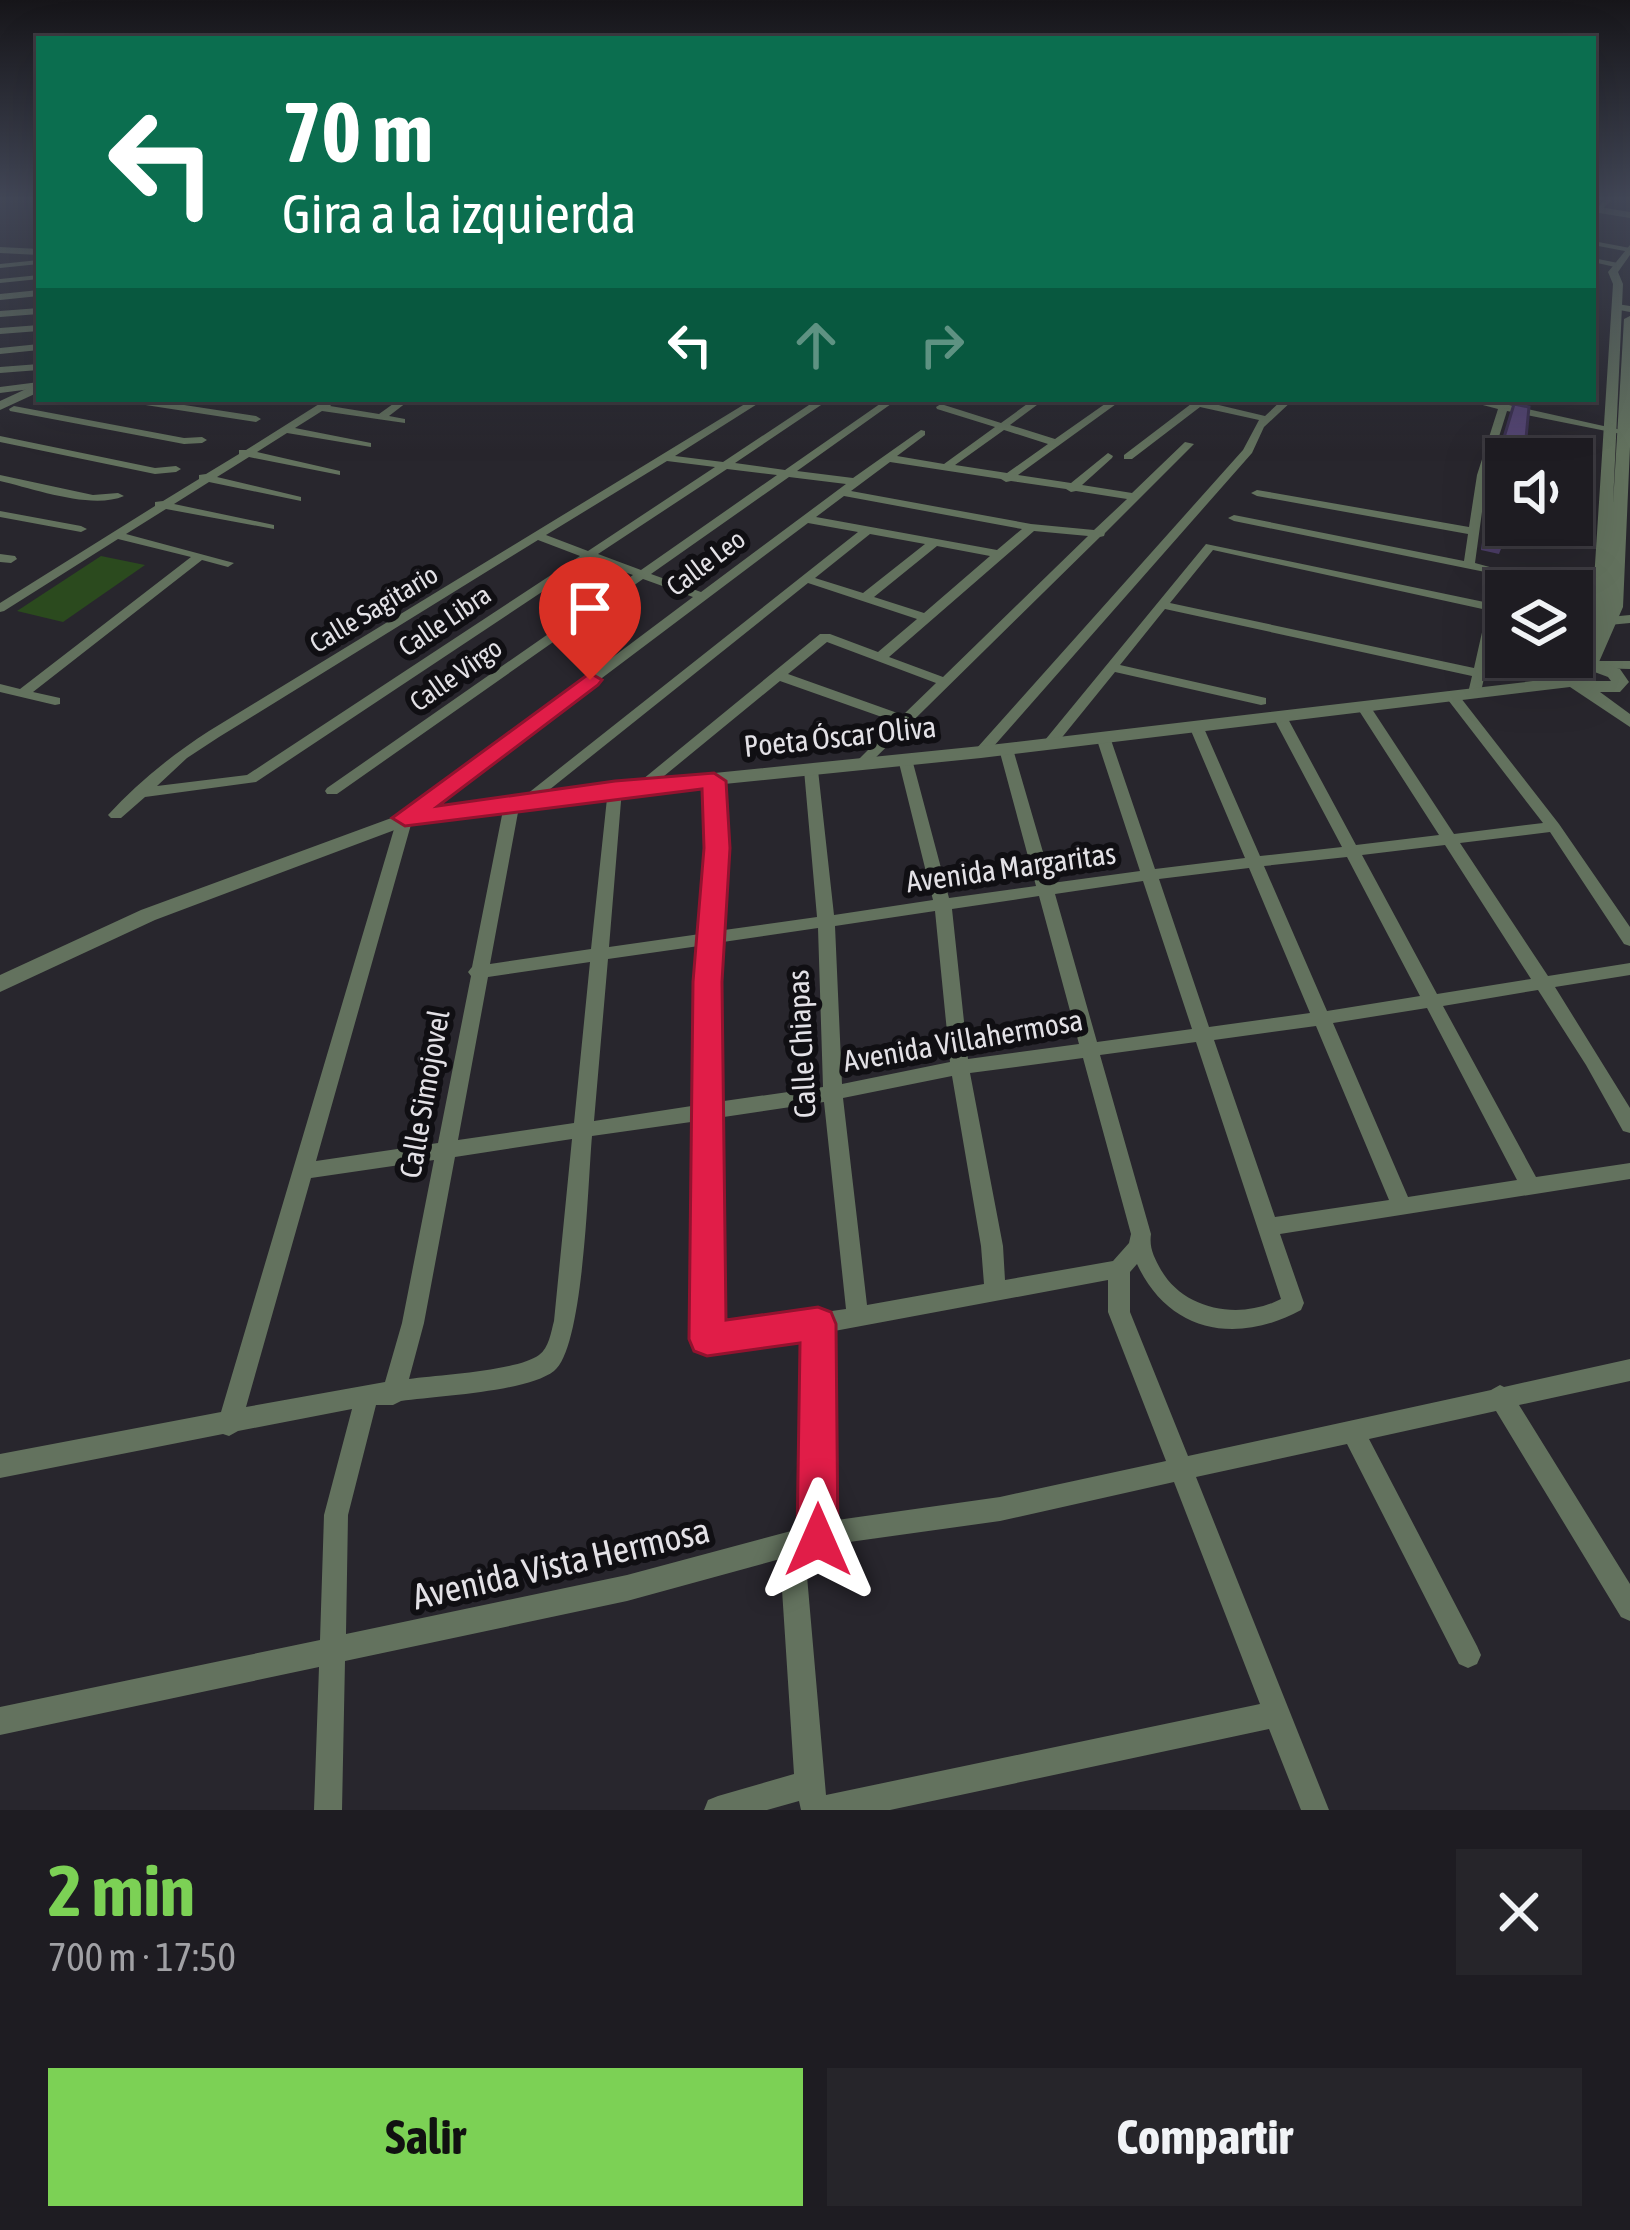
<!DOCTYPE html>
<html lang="es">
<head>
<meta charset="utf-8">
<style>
	:root { --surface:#1e1c22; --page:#26252a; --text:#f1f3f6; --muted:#a1a1a5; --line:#3c3a40; --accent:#7cd155 }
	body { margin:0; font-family:"Asap Condensed",sans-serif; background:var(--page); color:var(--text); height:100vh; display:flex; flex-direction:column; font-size:45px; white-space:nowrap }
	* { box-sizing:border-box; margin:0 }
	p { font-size:39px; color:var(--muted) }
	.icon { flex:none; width:66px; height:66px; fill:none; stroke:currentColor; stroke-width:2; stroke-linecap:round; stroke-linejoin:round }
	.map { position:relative; height:1810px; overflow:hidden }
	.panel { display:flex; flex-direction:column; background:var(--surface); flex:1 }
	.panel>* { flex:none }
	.top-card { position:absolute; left:36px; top:36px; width:1560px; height:366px; border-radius:0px; box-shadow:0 12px 48px #0002,0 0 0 3px var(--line); background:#0b6e4f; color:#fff; overflow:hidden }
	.tools { position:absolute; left:1485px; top:438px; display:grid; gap:24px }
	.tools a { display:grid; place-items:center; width:108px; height:108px; border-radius:0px; background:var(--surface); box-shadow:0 12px 48px #0002,0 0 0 3px var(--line); font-size:60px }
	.pin { position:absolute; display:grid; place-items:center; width:102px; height:102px; color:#fff; margin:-123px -51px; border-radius:50% 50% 50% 0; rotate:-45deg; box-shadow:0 0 12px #0007 }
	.pin .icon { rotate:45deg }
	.me { position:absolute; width:132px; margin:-66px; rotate:0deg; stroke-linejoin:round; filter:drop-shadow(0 0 9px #0008) }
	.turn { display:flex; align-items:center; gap:42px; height:252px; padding:0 48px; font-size:54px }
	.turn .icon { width:156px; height:156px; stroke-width:2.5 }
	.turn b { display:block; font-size:84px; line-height:102px }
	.lanes { display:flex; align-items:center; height:114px; padding:0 48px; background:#0003; justify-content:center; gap:60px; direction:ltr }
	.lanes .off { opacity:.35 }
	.round { display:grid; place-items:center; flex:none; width:126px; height:126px; border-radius:0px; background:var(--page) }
	.overview { display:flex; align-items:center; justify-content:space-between; height:204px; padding:0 48px }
	h1 { font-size:72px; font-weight:700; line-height:90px; color:var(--accent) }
	.action { display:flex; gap:24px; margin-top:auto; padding:24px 48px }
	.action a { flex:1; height:138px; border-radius:0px; background:var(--accent); color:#111; font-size:48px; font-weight:700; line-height:138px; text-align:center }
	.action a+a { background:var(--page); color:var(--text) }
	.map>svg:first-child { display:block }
</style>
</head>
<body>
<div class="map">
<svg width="1630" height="1810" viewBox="0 0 1630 1810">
	<rect width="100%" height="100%" fill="#28262d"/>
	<path fill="#2b4a1e" d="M101,556L145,565L63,622L17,611Z"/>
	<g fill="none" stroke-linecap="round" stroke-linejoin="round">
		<path fill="#63725e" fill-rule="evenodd" d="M1607,197H1614L1593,219V213Z
			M1593,241L1630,248V252L1593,245Z
			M1593,258L1618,263L1619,265L1615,267L1593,262Z
			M39,260V264L0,268V264Z
			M39,275V279L0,283V279Z
			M39,290V296L0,300V294Z
			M1617,304L1630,306V312L1614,309L1613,307Z
			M39,308V314L0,317V311Z
			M39,325V331L0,334V328Z
			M39,344V350L0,354V348Z
			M39,364V370L0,373V367Z
			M39,382V388L0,393V387Z
			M121,399H145L256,416L261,419L256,422L126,402Z
			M327,399H339L330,406L379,414L400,399H411L389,416L405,419V423L322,411L295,428L371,443V447L287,433L257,452L340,471V475L249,457L217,477L301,497V501L209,482L174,504L274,525V529L166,509L126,534L234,563L228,567L202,560L33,692L60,698V704L55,705L0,692V684L20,689L191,557L118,539L4,611L0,612V603L155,506V502L163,501L199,479V475L206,474L239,454V450H246Z
			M753,399H765L675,456L723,462L818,399H830L735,463L785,470L887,399H898L797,471L853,478L921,430L925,431V435L897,456L944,464L995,427L937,409L936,407L941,404L1001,423L1034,399H1045L1010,425L1055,439L1112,399H1123L1018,475L1071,483L1108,453L1113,456L1112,458L1082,485L1132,493L1185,442L1194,444L1105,533L1104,536L1100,537L866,767L861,768L854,764L896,722L780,681L647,790H637L635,787L637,784L820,634H830L878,652L917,619L808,583L529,806L519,807L490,964L591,949L608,789L615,784L622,789L609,947L700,934L709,848L707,781L714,776L721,781L725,848L717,931L817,917L804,770L811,766L818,770L834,915L933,900L898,759L905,755L912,759L949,898L1036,886L999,749L1006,745L1013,749L1052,883L1140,871L1096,737L1103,733L1110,737L1155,869L1245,858L1189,726L1196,722L1203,726L1260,856L1342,847L1273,717L1280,713L1287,717L1356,845L1439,835L1356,706L1363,702L1370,706L1454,834L1543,823L1445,696L1447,693H1457L1559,824L1630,927V946L1624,944L1550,832L1460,843L1548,976L1630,963V975L1555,987L1630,1108V1133L1623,1131L1586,1065L1538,990L1443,1006L1536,1177L1630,1163V1179L1280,1234L1304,1303L1301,1310C1237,1345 1169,1333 1137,1264L1130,1272V1312L1188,1456L1491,1390L1500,1385L1504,1387L1630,1359V1381L1519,1405L1630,1584V1621L1621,1617L1496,1411L1369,1439L1477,1646L1481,1655L1477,1664L1468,1668L1459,1664L1347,1444L1196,1477L1329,1810H1301L1269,1729L890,1810H801L799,1801L767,1810H704L708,1800L718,1796L794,1774L780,1559L627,1601L345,1661L342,1810H314L319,1667L0,1735V1707L320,1640L324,1515L352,1409L238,1431L229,1436L223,1434L0,1478V1454L221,1412L397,819L693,597L643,579L337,794H327L325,791L327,788L633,575L590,560L256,782L145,797L121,818H111L108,815C137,783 172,755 209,731ZM1004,430L1048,444L1007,473L955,465ZM667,461L715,467L588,551L546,535ZM890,462L1001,479L1006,482L1011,481L1066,489L1071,492L1076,491L1127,499L1094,530L1031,524L851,491ZM727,469L777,475L641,570L598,554ZM789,477L846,484L701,592L651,574ZM844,496L1022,529L997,550L816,517ZM808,523L858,532L517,802H507L504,805L472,967L468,972L471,976L438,1143L316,1161L412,821ZM1034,531L1088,536L943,677L889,657ZM870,534L925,544L863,593L815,578ZM538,540L580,556L247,775L157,786L187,758L219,737ZM937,546L990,556L924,613L874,597ZM827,642L936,683L903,715L788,674ZM1445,845L1531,979L1437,994L1362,855ZM1347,857L1420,996L1327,1011L1264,866ZM1249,868L1310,1013L1209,1027L1159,879ZM1143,881L1192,1029L1097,1042L1055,894ZM1039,896L1079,1044L968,1059L952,909ZM935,911L950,1062L842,1084L835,926ZM818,928L823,1087L717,1102L716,943ZM699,946L698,1105L594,1121L608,959ZM590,962L574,1123L458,1140L488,977ZM1427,1008L1517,1180L1408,1197L1333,1023ZM1316,1026L1389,1200L1275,1217L1214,1040ZM1196,1042L1281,1299C1241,1320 1185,1311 1161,1270C1154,1257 1149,1248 1151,1234L1100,1055ZM1083,1058L1131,1234L1129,1243L1113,1261L1005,1280L1003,1246L970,1073ZM952,1076L981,1246L984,1284L867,1305L843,1098ZM824,1102L846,1309L718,1327L717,1118ZM698,1121L696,1339L699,1346L707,1349L807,1336L806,1527L627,1575L346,1634L348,1515L376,1405H393L401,1401C438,1396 527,1392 554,1371C584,1348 588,1179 592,1136ZM572,1139L554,1321C551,1332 549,1348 539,1355C517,1371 439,1375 409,1379L424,1323L455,1157ZM434,1160L402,1323L385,1382L246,1407L311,1178ZM1108,1280V1312L1166,1461L1000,1497L830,1521L829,1332ZM1174,1482L1260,1704L826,1795L805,1553L813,1550L818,1552L835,1544L1000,1521Z
			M1175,399H1209L1206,402L1265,416L1283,399H1294L1264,427L1252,453L986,755H976L974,752L976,749L1243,450L1259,420L1200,407L1132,459H1124V455L1191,404Z
			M1460,399L1500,403L1501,399H1511L1509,405L1626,431L1621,434L1507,411L1487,475L1475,563L1508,572L1480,696L1475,697L1468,693L1472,676L1165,609L1120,665L1266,698V704L1261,705L1115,672L1055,746H1045L1043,743L1045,740L1206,544L1489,603L1495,574L1234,521L1228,518L1234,515L1464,561L1468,534L1257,496L1251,493L1257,490L1469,527L1477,475L1498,409ZM1213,550L1487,610L1474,668L1170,603Z
			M14,406L184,438L202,437L207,440L202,443L184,444L10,411L9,409Z
			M0,436L155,468L176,466L181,469L176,472L155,474L0,442Z
			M0,475L93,495L118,493L124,496C92,510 35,489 0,481Z
			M0,511L81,526L87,529L81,532L0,517Z
			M0,554L15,556L17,559L11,563L0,562Z
			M1630,615V623L1609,625L1603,621L1609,617Z
			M1599,661H1630V669L1594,668L1592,665Z"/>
		<path fill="#63725e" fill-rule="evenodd" d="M1593,206L1630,212V218L1593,212Z
			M1630,245V255L1618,272L1623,284L1613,504L1624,319L1630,316V447L1623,607L1599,662L1620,669L1629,682L1620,692H1600L1630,714V727L1570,687L981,758L615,795L408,825L155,920L0,992V975L141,910L405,813L615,783L981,746L1559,678L1555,668L1567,657H1572V648L1584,626L1594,580L1613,284L1608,272ZM1581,667L1608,677L1611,681H1584L1573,670Z
			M0,247L39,249V255L0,253Z
			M39,383V392L0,410V401Z"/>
	</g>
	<path fill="#4b3d66" d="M1514,404L1504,541L1499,554L1481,550L1491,476Z"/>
	<path fill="#574777" stroke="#3d3253" stroke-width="3" d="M1514,404L1529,407L1524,459H1506V525H1508L1504,541L1486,537L1496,464Z"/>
	<linearGradient id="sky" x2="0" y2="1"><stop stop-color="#161519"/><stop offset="0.44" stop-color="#424757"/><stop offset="1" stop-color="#424757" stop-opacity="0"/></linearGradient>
	<rect width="1630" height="451" fill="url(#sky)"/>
	<path fill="#e11d48" stroke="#92132f" stroke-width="3" d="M590,673L602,680L598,685L438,806L615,781L714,773L726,781L730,848L722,982L726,1320L818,1307L831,1312L836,1324L838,1540L832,1554L818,1560L803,1554L797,1540L800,1343L707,1356L694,1351L689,1339L693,982L704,848L702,789L405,826L392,818Z"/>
	<g text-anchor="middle" stroke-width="12" stroke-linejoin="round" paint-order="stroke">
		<g font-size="27" fill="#e3e1e6" stroke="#100f13">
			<text transform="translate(706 563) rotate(-37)" y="9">Calle Leo</text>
			<text transform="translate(374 609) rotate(-31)" y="9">Calle Sagitario</text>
			<text transform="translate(445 621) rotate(-34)" y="9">Calle Libra</text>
			<text transform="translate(456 675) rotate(-35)" y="9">Calle Virgo</text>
		</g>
		<g font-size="30" fill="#e3e1e6" stroke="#100f13">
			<text transform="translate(840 737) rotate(-6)" y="10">Poeta Óscar Oliva</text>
			<text transform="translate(1011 868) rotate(-8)" y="10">Avenida Margaritas</text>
			<text transform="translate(963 1041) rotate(-10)" y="10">Avenida Villahermosa</text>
			<text transform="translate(802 1044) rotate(-93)" y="10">Calle Chiapas</text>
			<text transform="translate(425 1094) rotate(-80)" y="10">Calle Simojovel</text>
		</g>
		<g font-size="36" fill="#e3e1e6" stroke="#100f13">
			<text transform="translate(561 1563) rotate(-13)" y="13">Avenida Vista Hermosa</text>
		</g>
	</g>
</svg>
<div class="tools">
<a><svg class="icon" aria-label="sound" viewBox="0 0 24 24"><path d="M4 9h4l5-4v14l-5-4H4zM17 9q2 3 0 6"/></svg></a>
<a><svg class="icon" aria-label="layers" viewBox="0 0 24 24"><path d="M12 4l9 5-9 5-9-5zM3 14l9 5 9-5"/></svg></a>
</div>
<div class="pin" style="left:590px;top:680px;background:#d93025"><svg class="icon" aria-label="arrive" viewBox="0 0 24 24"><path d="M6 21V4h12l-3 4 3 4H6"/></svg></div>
<svg class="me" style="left:818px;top:1540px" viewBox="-20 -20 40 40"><path d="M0-17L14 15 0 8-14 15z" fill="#e11d48" stroke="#fff" stroke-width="4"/></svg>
<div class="top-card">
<div class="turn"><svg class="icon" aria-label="left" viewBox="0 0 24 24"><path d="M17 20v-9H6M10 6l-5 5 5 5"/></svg><div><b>70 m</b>Gira a la izquierda</div></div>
<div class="lanes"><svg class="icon" aria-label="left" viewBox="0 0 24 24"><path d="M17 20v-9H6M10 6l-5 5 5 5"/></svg><svg class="icon off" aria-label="ahead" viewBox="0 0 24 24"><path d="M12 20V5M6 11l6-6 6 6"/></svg><svg class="icon off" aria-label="right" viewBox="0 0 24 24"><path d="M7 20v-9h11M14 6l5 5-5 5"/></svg></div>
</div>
</div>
<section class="panel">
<div class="overview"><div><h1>2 min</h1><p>700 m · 17:50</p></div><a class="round"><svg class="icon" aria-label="close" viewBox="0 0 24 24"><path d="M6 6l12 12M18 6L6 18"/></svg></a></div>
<div class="action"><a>Salir</a><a>Compartir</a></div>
</section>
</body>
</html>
